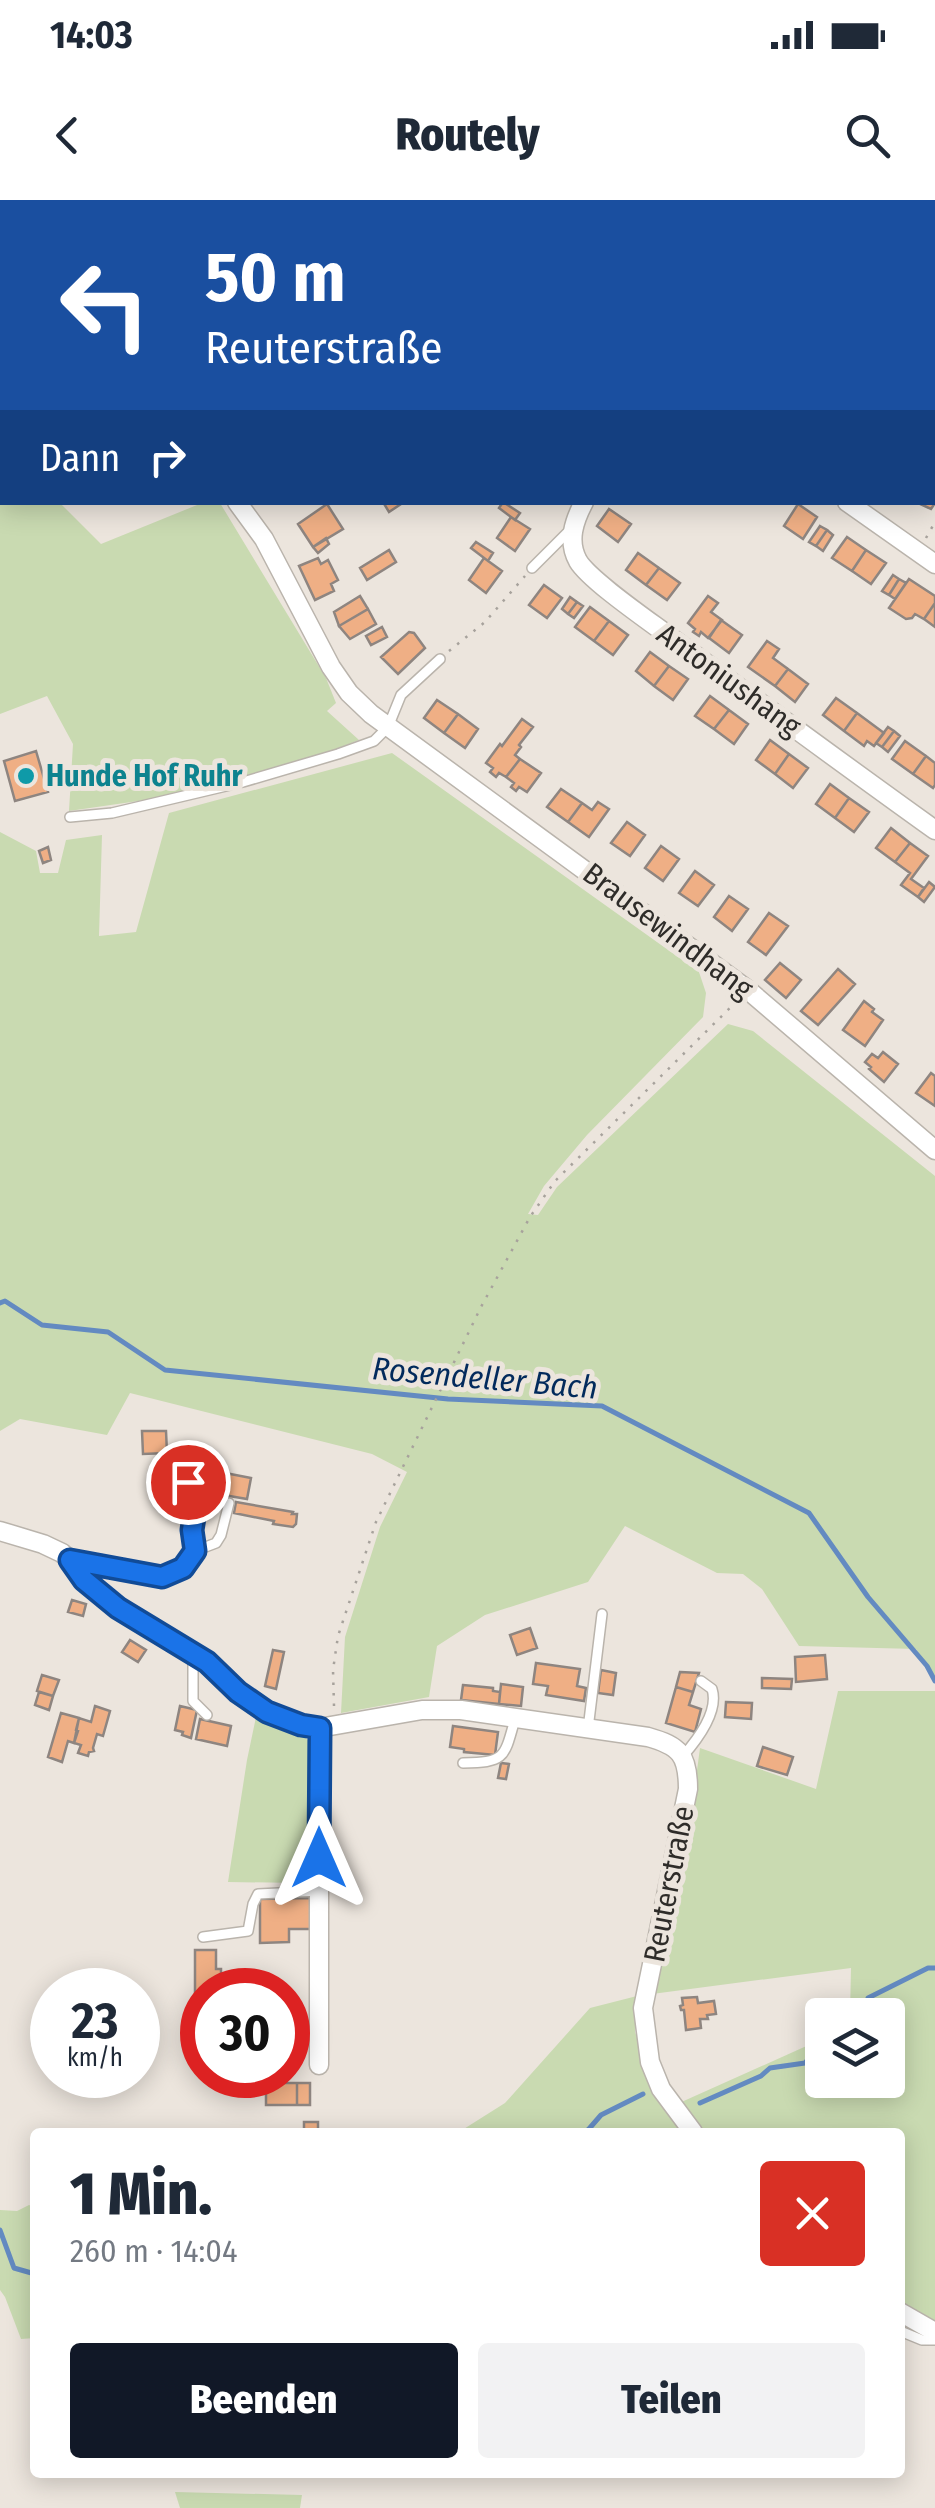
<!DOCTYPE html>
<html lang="de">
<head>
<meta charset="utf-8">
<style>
	:root { --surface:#fff; --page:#f2f2f3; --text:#1f2937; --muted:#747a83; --accent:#111827 }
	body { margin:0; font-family:"Fira Sans Condensed",sans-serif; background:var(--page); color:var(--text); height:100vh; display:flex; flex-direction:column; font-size:38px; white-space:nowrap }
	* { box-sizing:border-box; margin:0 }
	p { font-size:32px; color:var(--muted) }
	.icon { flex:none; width:55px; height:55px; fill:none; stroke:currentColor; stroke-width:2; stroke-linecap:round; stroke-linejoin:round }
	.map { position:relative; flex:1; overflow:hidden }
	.drawer { position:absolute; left:30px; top:1928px; width:875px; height:350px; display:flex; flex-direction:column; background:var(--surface); border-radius:10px; box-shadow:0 5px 25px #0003 }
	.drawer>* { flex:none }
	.banner { position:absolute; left:0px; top:0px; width:935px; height:305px; box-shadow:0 5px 25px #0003; background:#1a4fa0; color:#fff; overflow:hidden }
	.fabs { position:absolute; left:805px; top:1798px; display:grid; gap:20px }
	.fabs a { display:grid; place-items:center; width:100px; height:100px; border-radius:10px; background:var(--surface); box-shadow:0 5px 25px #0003; font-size:50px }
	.speed { position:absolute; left:30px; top:1768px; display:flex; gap:20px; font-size:50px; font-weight:700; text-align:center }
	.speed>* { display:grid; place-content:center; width:130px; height:130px; border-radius:50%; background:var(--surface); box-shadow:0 5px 25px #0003; line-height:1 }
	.speed small { font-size:25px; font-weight:400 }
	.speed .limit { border:15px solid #d22; background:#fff; color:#111 }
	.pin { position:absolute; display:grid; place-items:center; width:85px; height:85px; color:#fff; margin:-42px; border:5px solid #fff; border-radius:50%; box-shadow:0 2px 10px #0007 }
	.me { position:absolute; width:110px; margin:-55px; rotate:0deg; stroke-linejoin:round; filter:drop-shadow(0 0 8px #0008) }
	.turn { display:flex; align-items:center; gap:35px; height:210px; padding:0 40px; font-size:45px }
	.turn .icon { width:130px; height:130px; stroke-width:2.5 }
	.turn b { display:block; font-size:70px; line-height:85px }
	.then { display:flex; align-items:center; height:95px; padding:0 40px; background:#0003; gap:20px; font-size:38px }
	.round { display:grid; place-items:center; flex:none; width:105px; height:105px; border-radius:10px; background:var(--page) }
	.overview { display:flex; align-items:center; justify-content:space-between; height:170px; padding:0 40px }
	h1 { font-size:60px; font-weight:800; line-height:75px }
	.cta { display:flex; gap:20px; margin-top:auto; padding:20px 40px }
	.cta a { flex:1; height:115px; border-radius:10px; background:var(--accent); color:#fff; font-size:40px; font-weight:800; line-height:115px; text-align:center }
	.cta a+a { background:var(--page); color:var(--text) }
	.status { display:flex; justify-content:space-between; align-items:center; height:70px; padding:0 50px; background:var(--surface); direction:ltr }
	.status svg { height:28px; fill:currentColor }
	header { display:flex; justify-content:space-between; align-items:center; height:130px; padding:0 40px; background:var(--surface); font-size:45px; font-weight:800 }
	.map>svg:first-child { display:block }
</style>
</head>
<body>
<div class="status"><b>14:03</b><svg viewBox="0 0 49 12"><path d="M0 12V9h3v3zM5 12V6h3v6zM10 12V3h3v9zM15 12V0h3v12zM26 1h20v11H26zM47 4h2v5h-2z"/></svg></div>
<header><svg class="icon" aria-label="back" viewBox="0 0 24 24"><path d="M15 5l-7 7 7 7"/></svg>Routely<svg class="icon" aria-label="search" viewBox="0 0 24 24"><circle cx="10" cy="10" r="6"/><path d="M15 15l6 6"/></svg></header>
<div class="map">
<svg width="935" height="2308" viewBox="0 0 935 2308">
	<rect width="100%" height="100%" fill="#ece5dd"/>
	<path fill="#c9dab1" d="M0,243L2,245V302L60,303L101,344L202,303H220L326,478L336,503L327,511L359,540L318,556L166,597L69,611L73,544L47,496L0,514Z
		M392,553L699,772L706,793L703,817L587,935L544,986L528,1014L538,1015L557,987L728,824L753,831L935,976V1483L916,1449L799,1446L762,1389L743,1374L717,1373L625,1326L588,1382L485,1415L437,1446L429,1497L341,1513L345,1437L380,1327L407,1272L372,1254L130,1193L107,1235L20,1219L0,1231V632L36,651L40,673H58L66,640L102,635L99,736L136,732L169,613Z
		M838,1491H935V2129L900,2109V1932H700L677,1904L822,1839V1880H888V1815H850L851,1768L652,1794L694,1593L700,1548L816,1589Z
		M256,1517L303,1535L313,1546V1668L308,1680L301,1683L228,1682L247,1560Z
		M637,1796L635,1832L657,1895L685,1932H459L505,1903L590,1808Z
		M29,2005L35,2007V2138L21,2139L5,2097L0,2090V2010L17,2011Z
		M175,2292L302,2295L300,2308H180Z"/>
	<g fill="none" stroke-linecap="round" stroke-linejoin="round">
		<path stroke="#638ac1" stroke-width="5" d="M0,1103L5,1101L42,1125L108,1132L165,1170L448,1199L602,1206L809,1313L868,1397L927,1466L935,1481
			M865,1815L868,1798L928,1768H935
			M700,1903L761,1876L770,1868L805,1863L822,1844
			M581,1932L588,1930L601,1915L643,1894
			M0,2030L14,2068L35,2074"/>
	</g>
	<path fill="#efaf85" stroke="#8e8580" stroke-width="2.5" d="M0,0H26L24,2H2V18L0,16Z
		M932,95H935V135L932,134Z
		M932,254L935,256V303L931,309L916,302H932Z
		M383,302H404L389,312Z
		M503,302L520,313L515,320L499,308Z
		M327,304L343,329L313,347L298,324Z
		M798,304L817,317L803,339L784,326Z
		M609,309L631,324L618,342L597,326Z
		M511,317L530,329L515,351L497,338Z
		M820,326L827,330L816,346L809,342Z
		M827,330L833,335L823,351L816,346Z
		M847,337L866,350L852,371L832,358Z
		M326,338L329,344L318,353L313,347Z
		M476,342L493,353L488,361L471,348Z
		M389,350L396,362L367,380L360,368Z
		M866,350L886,363L871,384L852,371Z
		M638,353L659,368L646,385L626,370Z
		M318,358L321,364L328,360L338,380L331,384L334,391L315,400L299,366Z
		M484,358L502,371L486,393L469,380Z
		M659,368L680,383L667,400L646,385Z
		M893,375L899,379L889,395L882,391Z
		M899,379L906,383L895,399L889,395Z
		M909,379L935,396V403L924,419L915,414L912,418L906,419L889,408Z
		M544,385L562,398L547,418L529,405Z
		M360,396L368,409L339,426L334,412Z
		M708,396L718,403L711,412L722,420L708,438L701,432L699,436L693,432L695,429L688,423Z
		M570,397L577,402L568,414L562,409Z
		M577,402L583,406L574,418L568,414Z
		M935,403V427L924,419Z
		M590,407L609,421L594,441L575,427Z
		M368,409L376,424L350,439L339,426Z
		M721,420L742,435L729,453L709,438Z
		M609,421L628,435L613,455L594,441Z
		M382,427L387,437L371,445L366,436Z
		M409,432L414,433L425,448L398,474L381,457Z
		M767,441L779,449L773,458L788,469L775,486L748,467Z
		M650,452L669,466L654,486L636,471Z
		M669,466L688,479L673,500L654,486Z
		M788,469L808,484L795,502L775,486Z
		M710,496L729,510L714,529L695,516Z
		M836,498L857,513L844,531L823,515Z
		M437,500L458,514L444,533L424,518Z
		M729,510L748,524L734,544L714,529Z
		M857,513L884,533L874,546L867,541L864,546L844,531Z
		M458,514L478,529L465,548L444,533Z
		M522,519L533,527L519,545L521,547L515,555L520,559L506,577L499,573L496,577L490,572L493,568L486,563L500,544L502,546Z
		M888,527L894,531L882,547L876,543Z
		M894,531L900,536L888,552L882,547Z
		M770,540L789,554L775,574L756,560Z
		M905,541L926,556L913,574L892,559Z
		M36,551L48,592L15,601L4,561Z
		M789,554L808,568L793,588L775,574Z
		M926,556L935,563V585L933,588L913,574Z
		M520,559L541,573L527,592L519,587L516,591L511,587L514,583L506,577Z
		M830,584L849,598L835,618L816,604Z
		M561,589L582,603L568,622L547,607Z
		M849,598L869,612L854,632L835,618Z
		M598,602L609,609L589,637L568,622L582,603L592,610Z
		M627,622L645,635L630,656L611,643Z
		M891,628L910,643L895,662L876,648Z
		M910,643L928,656L911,679L924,688L918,697L901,685L910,673L895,662Z
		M661,646L679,659L663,681L645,668Z
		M48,647L51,660L43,663L39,651Z
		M695,671L714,685L698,706L679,693Z
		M929,682L935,687L924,702L918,697Z
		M729,696L748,709L732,731L714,717Z
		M769,713L788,726L766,755L748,742Z
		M780,763L801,780L786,798L765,780Z
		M838,769L855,784L818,825L801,811Z
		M864,801L874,809L872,812L883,820L865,846L843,830Z
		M883,852L898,864L884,882L869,869L871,867L865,862L872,854L878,858Z
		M931,873L935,876V906L916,893Z
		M142,1231H166L167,1253L143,1254Z
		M210,1270L251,1278L247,1299L206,1292Z
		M236,1302L293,1312L292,1314H297L296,1324L293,1327L273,1324L274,1321L234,1313Z
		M72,1400L86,1404L83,1416L68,1412Z
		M530,1428L537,1448L517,1455L510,1435Z
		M130,1440L146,1450L138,1462L122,1452Z
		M273,1450L284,1452L276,1489L265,1486Z
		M825,1455L827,1479L796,1482L795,1457Z
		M536,1463L580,1469L577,1486L586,1488L584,1501L546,1495L548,1486L533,1484Z
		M601,1470L616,1473L613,1495L598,1493Z
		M680,1472L699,1473L693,1492L676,1487Z
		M42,1475L59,1480L53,1496L37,1491Z
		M762,1478L792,1479L791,1489L762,1488Z
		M501,1484L523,1487L521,1506L499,1504Z
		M463,1485L493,1488V1491L500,1492L499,1504L461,1500Z
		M676,1487L693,1492L689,1505L701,1509L695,1532L666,1523Z
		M39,1492L53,1496L49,1510L35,1505Z
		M726,1502L752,1503L751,1519L725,1517Z
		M95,1506L110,1511L103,1536L97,1534L93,1548L94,1551L89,1552L88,1556L78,1553L81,1545L74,1543L78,1531L76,1530L79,1518L91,1522Z
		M180,1506L197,1510L191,1538L182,1535L183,1532L175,1530Z
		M61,1513L79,1518L74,1543L68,1541L62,1562L48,1557Z
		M200,1519L231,1526L227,1546L196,1539Z
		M453,1526L498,1532L495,1555L464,1552V1549L450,1547Z
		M763,1547L793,1557L787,1575L757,1566Z
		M501,1563L509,1564L506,1579L498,1578Z
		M311,1698L312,1729H289V1742L260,1743V1699Z
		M195,1750H216V1769H221V1790H202V1794H195Z
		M697,1797L698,1803L714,1801L716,1814L707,1815L708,1819H700L701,1828L686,1830L684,1810H681L680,1806L683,1805L682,1798Z
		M266,1883H297V1905H266Z
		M297,1883H310V1905H297Z
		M304,1922H318V1932H304Z"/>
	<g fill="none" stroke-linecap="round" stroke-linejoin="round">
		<g stroke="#bab4ac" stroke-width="12">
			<path id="lane" d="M532,368L569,331
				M70,617L112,613L243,582L338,554L374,541L388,527L401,495L440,459
				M175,1252L188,1282L197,1292L192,1330L195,1351
				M73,1361L162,1377L183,1368L195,1351L216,1343L221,1335L229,1303
				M193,1455V1501L207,1515
				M588,1529L602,1414
				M683,1556C697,1540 719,1511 712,1489L701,1481
				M463,1563C505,1562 504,1559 515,1519
				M203,1737L248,1731L253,1704L258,1694L319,1691
				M900,2131L922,2140H935"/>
		</g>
		<g stroke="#bab4ac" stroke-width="21">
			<path id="street" d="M392,0L396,2
				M0,36L2,38
				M0,133L2,132
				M932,221L935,223
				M237,302L264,339L331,467L349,493L371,514L748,790L935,950
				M584,302C574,321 567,341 578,361C590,381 652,423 673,439C760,503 847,567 935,630
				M847,302L935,364
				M0,1331L43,1344L62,1353L70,1360L84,1381L117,1408L207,1462L238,1492L267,1512L301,1525L319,1528L422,1510H461L648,1537C680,1546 688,1555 688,1589L643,1808L650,1862L661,1889L693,1932
				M319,1865V1528
				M900,2112L935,2132"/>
		</g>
		<g stroke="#bab4ac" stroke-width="29">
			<path id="secondary" d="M863,0L878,2
				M932,13H935"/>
		</g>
		<path stroke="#a7a29c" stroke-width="2.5" stroke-dasharray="2.5 8" stroke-linecap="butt" d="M694,2L695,0
			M926,338L935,322
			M449,451L485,422L525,376
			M334,1506L333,1470L338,1436L376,1322L481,1107L530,1017L555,981L737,801"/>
		<use href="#lane" stroke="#fff" stroke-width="9"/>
		<use href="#street" stroke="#fff" stroke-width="18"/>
		<use href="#secondary" stroke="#fff" stroke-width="25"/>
	</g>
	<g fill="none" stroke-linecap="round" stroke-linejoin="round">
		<g stroke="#114b97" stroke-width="25">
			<path id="route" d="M188,1282L198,1292L192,1330L195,1351L183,1368L162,1377L70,1360L84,1380L118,1408L207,1462L238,1492L267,1512L301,1525L320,1528L319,1658"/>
		</g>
		<use href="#route" stroke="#1a73e8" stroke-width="18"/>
	</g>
	<circle fill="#0f9aa8" stroke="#ece5dd" stroke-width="4" cx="26" cy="576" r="10"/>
	<g text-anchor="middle" stroke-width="10" stroke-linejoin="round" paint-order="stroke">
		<g font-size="30" fill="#2e2c29" stroke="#ece5dd">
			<text transform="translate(729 480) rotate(36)" y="10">Antoniushang</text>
			<text transform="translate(668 731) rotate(37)" y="10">Brausewindhang</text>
			<text transform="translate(669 1684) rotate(-79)" y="10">Reuterstraße</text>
		</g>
		<g font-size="30" font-weight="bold" fill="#0d838f" stroke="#ece5dd" text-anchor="start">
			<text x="46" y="586">Hunde Hof Ruhr</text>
		</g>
		<g font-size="32" font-style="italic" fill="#022a5c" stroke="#ece5dd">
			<text transform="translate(485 1178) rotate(5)" y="11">Rosendeller Bach</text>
		</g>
	</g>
</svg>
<div class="fabs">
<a><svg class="icon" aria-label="layers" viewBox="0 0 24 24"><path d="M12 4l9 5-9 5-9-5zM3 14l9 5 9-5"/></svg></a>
</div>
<div class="speed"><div>23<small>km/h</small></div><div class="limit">30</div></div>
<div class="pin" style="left:188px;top:1282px;background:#d93025"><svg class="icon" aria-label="arrive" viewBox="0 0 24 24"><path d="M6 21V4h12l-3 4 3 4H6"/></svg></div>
<svg class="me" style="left:319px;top:1658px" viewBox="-20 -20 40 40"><path d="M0-17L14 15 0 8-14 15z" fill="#1a73e8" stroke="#fff" stroke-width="4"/></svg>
<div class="banner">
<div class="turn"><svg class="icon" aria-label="left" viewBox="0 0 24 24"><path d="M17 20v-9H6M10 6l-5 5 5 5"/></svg><div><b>50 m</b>Reuterstraße</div></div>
<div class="then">Dann<svg class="icon" aria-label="right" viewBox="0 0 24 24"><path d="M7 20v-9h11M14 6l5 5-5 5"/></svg></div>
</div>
<section class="drawer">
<div class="overview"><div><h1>1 Min.</h1><p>260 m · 14:04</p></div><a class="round" style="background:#d93025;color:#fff"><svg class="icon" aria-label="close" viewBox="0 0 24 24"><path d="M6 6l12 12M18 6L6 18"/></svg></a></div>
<div class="cta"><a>Beenden</a><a>Teilen</a></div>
</section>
</div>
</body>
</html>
